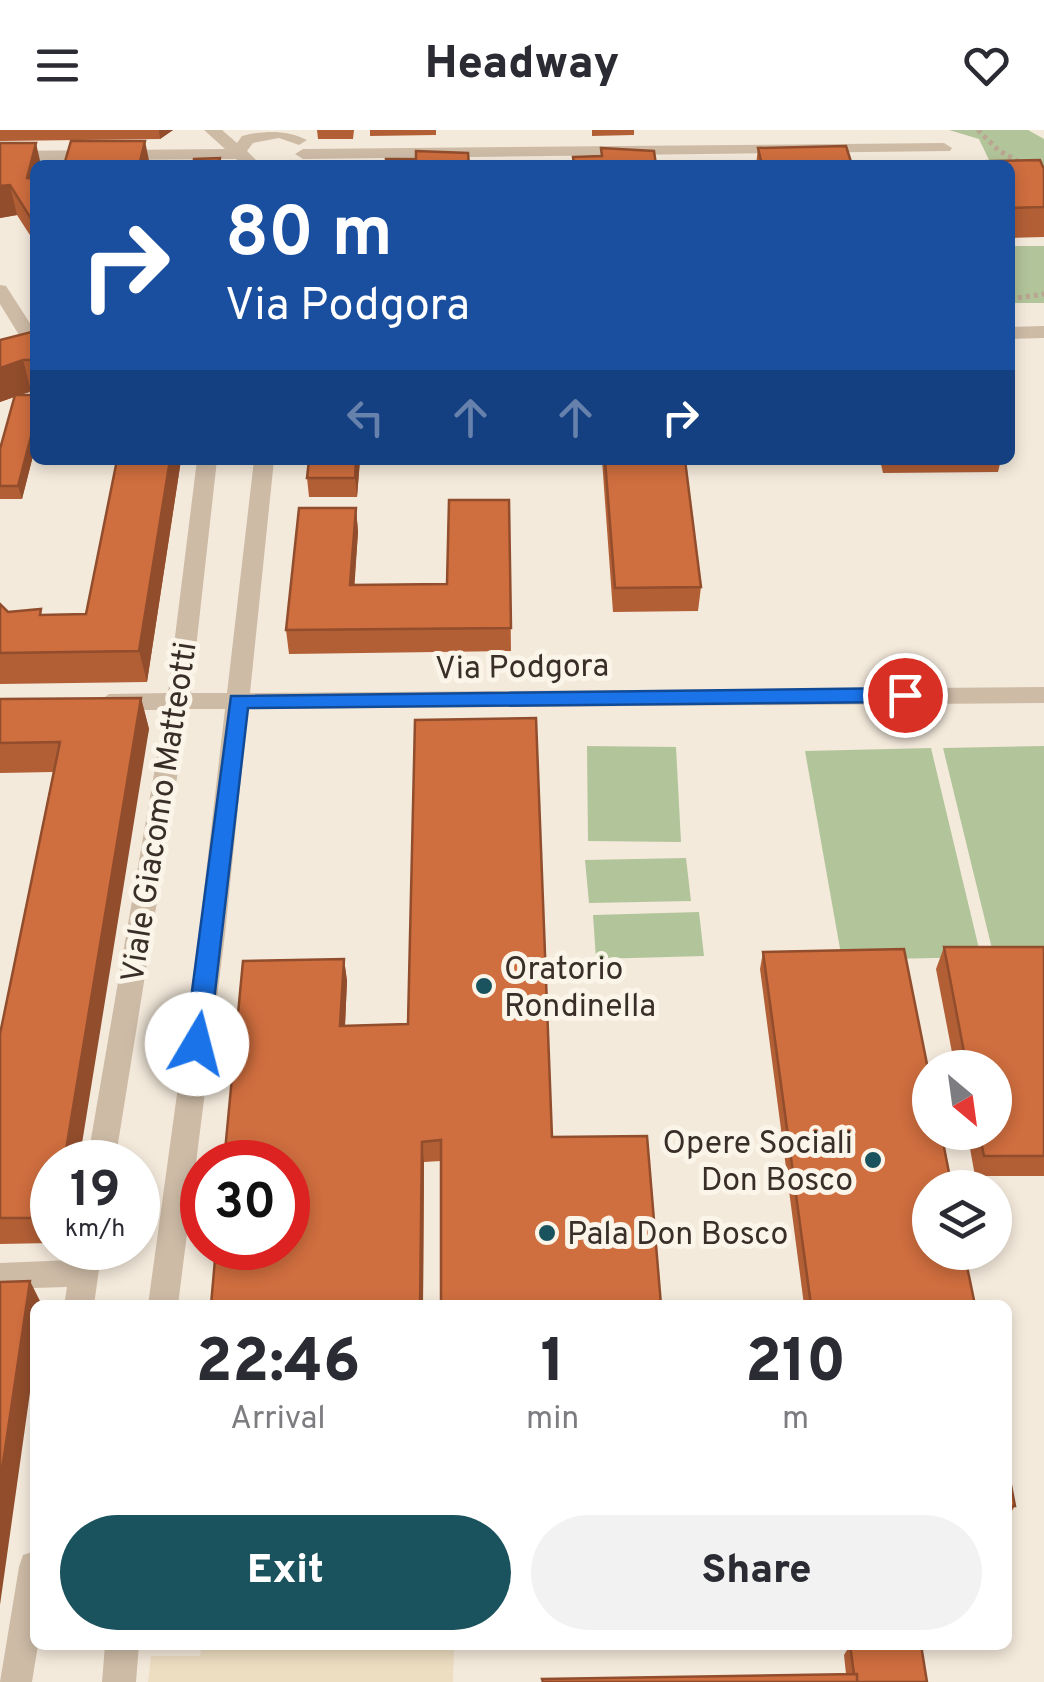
<!DOCTYPE html>
<html lang="en">
<head>
<meta charset="utf-8">
<style>
	:root { --surface:#fff; --page:#f2f2f3; --text:#2b2b33; --muted:#7c7c81; --accent:#1a535d }
	body { margin:0; font-family:Overpass,sans-serif; background:var(--page); color:var(--text); height:100vh; display:flex; flex-direction:column; font-size:38px; white-space:nowrap }
	* { box-sizing:border-box; margin:0 }
	p { font-size:32px; color:var(--muted) }
	.icon { flex:none; width:55px; height:55px; fill:none; stroke:currentColor; stroke-width:2; stroke-linecap:round; stroke-linejoin:round }
	.map { position:relative; flex:1; overflow:hidden }
	.details { position:absolute; left:30px; top:1170px; width:982px; height:350px; display:flex; flex-direction:column; background:var(--surface); border-radius:15px; box-shadow:0 5px 15px #0003 }
	.details>* { flex:none }
	.guide { position:absolute; left:30px; top:30px; width:985px; height:305px; border-radius:15px; box-shadow:0 5px 15px #0003; background:#1a4fa0; color:#fff; overflow:hidden }
	.needle { width:65px; rotate:151deg }
	.fabs { position:absolute; left:912px; top:920px; display:grid; gap:20px }
	.fabs a { display:grid; place-items:center; width:100px; height:100px; border-radius:50%; background:var(--surface); box-shadow:0 5px 15px #0003; font-size:50px }
	.speed { position:absolute; left:30px; top:1010px; display:flex; gap:20px; font-size:50px; font-weight:700; text-align:center }
	.speed>* { display:grid; place-content:center; width:130px; height:130px; border-radius:50%; background:var(--surface); box-shadow:0 5px 15px #0003; line-height:1 }
	.speed small { font-size:25px; font-weight:400 }
	.speed .limit { border:15px solid #d22; background:#fff; color:#111 }
	.pin { position:absolute; display:grid; place-items:center; width:85px; height:85px; color:#fff; margin:-42px; border:5px solid #fff; border-radius:50%; box-shadow:0 2px 10px #0007 }
	.me { position:absolute; width:110px; margin:-55px; rotate:8deg; stroke-linejoin:round; filter:drop-shadow(0 0 8px #0008) }
	.turn { display:flex; align-items:center; gap:35px; height:210px; padding:0 30px; font-size:45px }
	.turn .icon { width:130px; height:130px; stroke-width:2.5 }
	.turn b { display:block; font-size:70px; line-height:85px }
	.lanes { display:flex; align-items:center; height:95px; padding:0 30px; background:#0003; justify-content:center; gap:50px; direction:ltr }
	.lanes .off { opacity:.35 }
	.eta { display:flex; justify-content:space-evenly; align-items:center; height:170px; text-align:center }
	.eta b { font-size:60px; font-weight:800; line-height:70px }
	.primary-button { display:flex; gap:20px; margin-top:auto; padding:20px 30px }
	.primary-button a { flex:1; height:115px; border-radius:60px; background:var(--accent); color:#fff; font-size:40px; font-weight:800; line-height:115px; text-align:center }
	.primary-button a+a { background:var(--page); color:var(--text) }
	header { display:flex; justify-content:space-between; align-items:center; height:130px; padding:0 30px; background:var(--surface); font-size:45px; font-weight:800 }
	.map>svg:first-child { display:block }
</style>
</head>
<body>
<header><svg class="icon" aria-label="menu" viewBox="0 0 24 24"><path d="M4 6h16M4 12h16M4 18h16"/></svg>Headway<svg class="icon" aria-label="heart" viewBox="0 0 24 24"><path d="M12 20l-8-8c-3-5 5-10 8-4 3-6 11-1 8 4z"/></svg></header>
<div class="map">
<svg width="1044" height="1552" viewBox="0 0 1044 1552">
	<rect width="100%" height="100%" fill="#f4eadc"/>
	<path fill="#b2c49a" d="M949,0H1028L1044,9V65L1010,35L990,32L979,9Z
		M1010,116H1044V173H1010Z
		M587,616L676,617L681,712L588,711Z
		M1044,616V825L994,827L943,618Z
		M931,618L981,827L842,830L805,621Z
		M686,728L691,771L589,773L585,730Z
		M699,782L704,826L596,829L593,785Z"/>
	<path fill="#eddec1" d="M202,1515H454L453,1552H148L151,1526H200Z"/>
	<g fill="none" stroke-linecap="round" stroke-linejoin="round">
		<path stroke="#b9a590" stroke-width="5" stroke-dasharray="4 4" stroke-linecap="butt" d="M978,0L998,20L1021,33
			M1010,169L1044,164"/>
		<path fill="#cdbba6" fill-rule="evenodd" d="M204,0H222L237,13L242,6C265,0 288,0 307,10L299,15L279,8L253,13L247,21L261,35H243L236,29L0,31V21L225,19Z
			M944,13L952,18L950,21L303,29L295,24L303,19Z
			M0,155L6,156L35,201V219L27,218L0,174Z
			M1044,196V208L1010,209V197Z
			M197,330H217L191,563H227L254,330H274L250,563L1044,557V573L248,579L225,804L178,1175H148L199,804L225,579H188L115,1032H87L165,580H109L98,572L109,564L168,563Z
			M74,1118H102L94,1175H64L67,1157L0,1159V1133L72,1130Z
			M35,1421V1515H38L32,1552H0L19,1437L23,1425Z
			M105,1515H139L136,1552H102Z"/>
	</g>
	<path fill="#b25f36" d="M0,0H173L160,9L0,11Z
		M317,0H354L353,9H318Z
		M370,0H436V5L370,6Z
		M592,0H634V5L592,6Z
		M0,13L35,35V113L17,85L0,88Z
		M758,18L852,35H756Z
		M1040,30L1044,39V77H1040H1044V107L1010,108V35H951V32Z
		M35,201V261L19,265H35V318L22,369H0V319L14,267L0,272V210Z
		M117,330H181L147,552L0,554V474L8,482L43,485L86,484Z
		M309,330H360L357,367H309L307,348Z
		M602,330H685L701,457L698,481L613,482Z
		M880,330H1001L998,342L883,343Z
		M509,370L511,521L289,524L286,500L356,378L358,402L354,455L447,454Z
		M141,568L149,599L52,1032V1113L0,1114V904L53,642L0,643V569Z
		M536,588L441,1031L424,1032L423,1175H211L344,829L347,851L345,896L408,894Z
		M944,817H1044V1046H975L967,1002H995V938H955L936,839Z
		M763,822L975,1175H804L760,839Z
		M1008,1340L1015,1376L1008,1387Z
		M850,1515L927,1552L846,1544L844,1525Z"/>
	<path fill="#914d2c" d="M159,0H173L160,9Z
		M145,11L150,35H139Z
		M36,13L41,35H35L34,79L27,48Z
		M10,55L17,85L0,88V56Z
		M23,230L31,261L0,272V238Z
		M35,291V318L22,369L18,356Z
		M170,330H181L147,552L139,521Z
		M356,330H360L357,367L355,348Z
		M356,378L358,402L353,478L350,455Z
		M141,568L149,599L79,1032H64Z
		M344,829L347,851L344,917L340,896Z
		M422,1012L424,1032L423,1175H420Z
		M30,1151L42,1175H35V1227L0,1475V1353Z"/>
	<path fill="#cf6e3f" stroke="#914d2c" stroke-width="2.5" d="M71,11H145L139,35H64Z
		M0,13H36L27,48L35,49V95L10,55L0,56Z
		M846,16L852,35H762L758,18Z
		M601,18L654,21L656,35H574L573,27L602,26Z
		M416,21L468,23L469,35H386V29H416Z
		M220,28L219,35H193L194,29Z
		M1040,30L1044,39V77L1010,78V35H953L951,32Z
		M35,201V230H23L0,238V210Z
		M15,265H35V291L18,356H0V319Z
		M117,330H170L139,521L0,523V474L8,482L41,479L40,485L86,484Z
		M309,330H356L355,348H307Z
		M605,330H685L701,457L615,458Z
		M449,370H509L511,498L286,500L299,378H356L350,455L447,454Z
		M141,568L64,1032H52V1088H0V904L60,612L0,613V569Z
		M536,588L552,1007L647,1006L661,1175H441V1010L422,1012L420,1175H211L216,1118H288V1032H224L243,831L344,829L340,896L408,894L415,590Z
		M944,817H1044V1026H984L979,1002H995V938H967Z
		M904,819L930,949V1002H941L952,1058H930V1122H964L975,1175H811L763,822Z
		M30,1151L0,1353V1152Z
		M1008,1340L1015,1376H1008Z
		M850,1515H921L927,1552H857V1544H854Z
		M857,1544V1552H543L542,1549Z"/>
	<path fill="#1a73e8" stroke="#114b97" stroke-width="2.5" d="M905,558L916,565L905,572L248,578L209,914L206,921H188L185,914L231,566Z"/>
	<g fill="#1a535d" stroke="#fbf4e8" stroke-width="4">
		<circle cx="484" cy="856" r="10"/>
		<circle cx="873" cy="1030" r="10"/>
		<circle cx="547" cy="1103" r="10"/>
	</g>
	<g text-anchor="middle" stroke-width="10" stroke-linejoin="round" paint-order="stroke">
		<g font-size="32" fill="#392f28" stroke="#fbf4e8">
			<text transform="translate(522 536) rotate(-1)" y="11">Via Podgora</text>
			<text transform="translate(158 682) rotate(-81)" y="11">Viale Giacomo Matteotti</text>
		</g>
		<g font-size="32" fill="#392f28" stroke="#fbf4e8" text-anchor="start">
			<text x="504" y="849">Oratorio<tspan x="504" dy="37">Rondinella</tspan></text>
			<text x="853" y="1023" text-anchor="end">Opere Sociali<tspan x="853" dy="37">Don Bosco</tspan></text>
			<text x="567" y="1114">Pala Don Bosco</text>
		</g>
	</g>
</svg>
<div class="fabs">
<a><svg class="needle" viewBox="-14 -14 28 28"><path d="M0-13l5 13h-10z" fill="#e53935"/><path d="M0 13l5-13h-10z" fill="#7c7c81"/></svg></a>
<a><svg class="icon" aria-label="layers" viewBox="0 0 24 24"><path d="M12 4l9 5-9 5-9-5zM3 14l9 5 9-5"/></svg></a>
</div>
<div class="speed"><div>19<small>km/h</small></div><div class="limit">30</div></div>
<div class="pin" style="left:905px;top:565px;background:#d93025"><svg class="icon" aria-label="arrive" viewBox="0 0 24 24"><path d="M6 21V4h12l-3 4 3 4H6"/></svg></div>
<svg class="me" style="left:197px;top:914px" viewBox="-20 -20 40 40"><circle r="19" fill="#fff"/><path d="M0-13L10 11 0 6-10 11z" fill="#1a73e8"/></svg>
<div class="guide">
<div class="turn"><svg class="icon" aria-label="right" viewBox="0 0 24 24"><path d="M7 20v-9h11M14 6l5 5-5 5"/></svg><div><b>80 m</b>Via Podgora</div></div>
<div class="lanes"><svg class="icon off" aria-label="left" viewBox="0 0 24 24"><path d="M17 20v-9H6M10 6l-5 5 5 5"/></svg><svg class="icon off" aria-label="ahead" viewBox="0 0 24 24"><path d="M12 20V5M6 11l6-6 6 6"/></svg><svg class="icon off" aria-label="ahead" viewBox="0 0 24 24"><path d="M12 20V5M6 11l6-6 6 6"/></svg><svg class="icon" aria-label="right" viewBox="0 0 24 24"><path d="M7 20v-9h11M14 6l5 5-5 5"/></svg></div>
</div>
<section class="details">
<div class="eta">
<div><b>22:46</b><p>Arrival</p></div>
<div><b>1</b><p>min</p></div>
<div><b>210</b><p>m</p></div>
</div>
<div class="primary-button"><a>Exit</a><a>Share</a></div>
</section>
</div>
</body>
</html>
